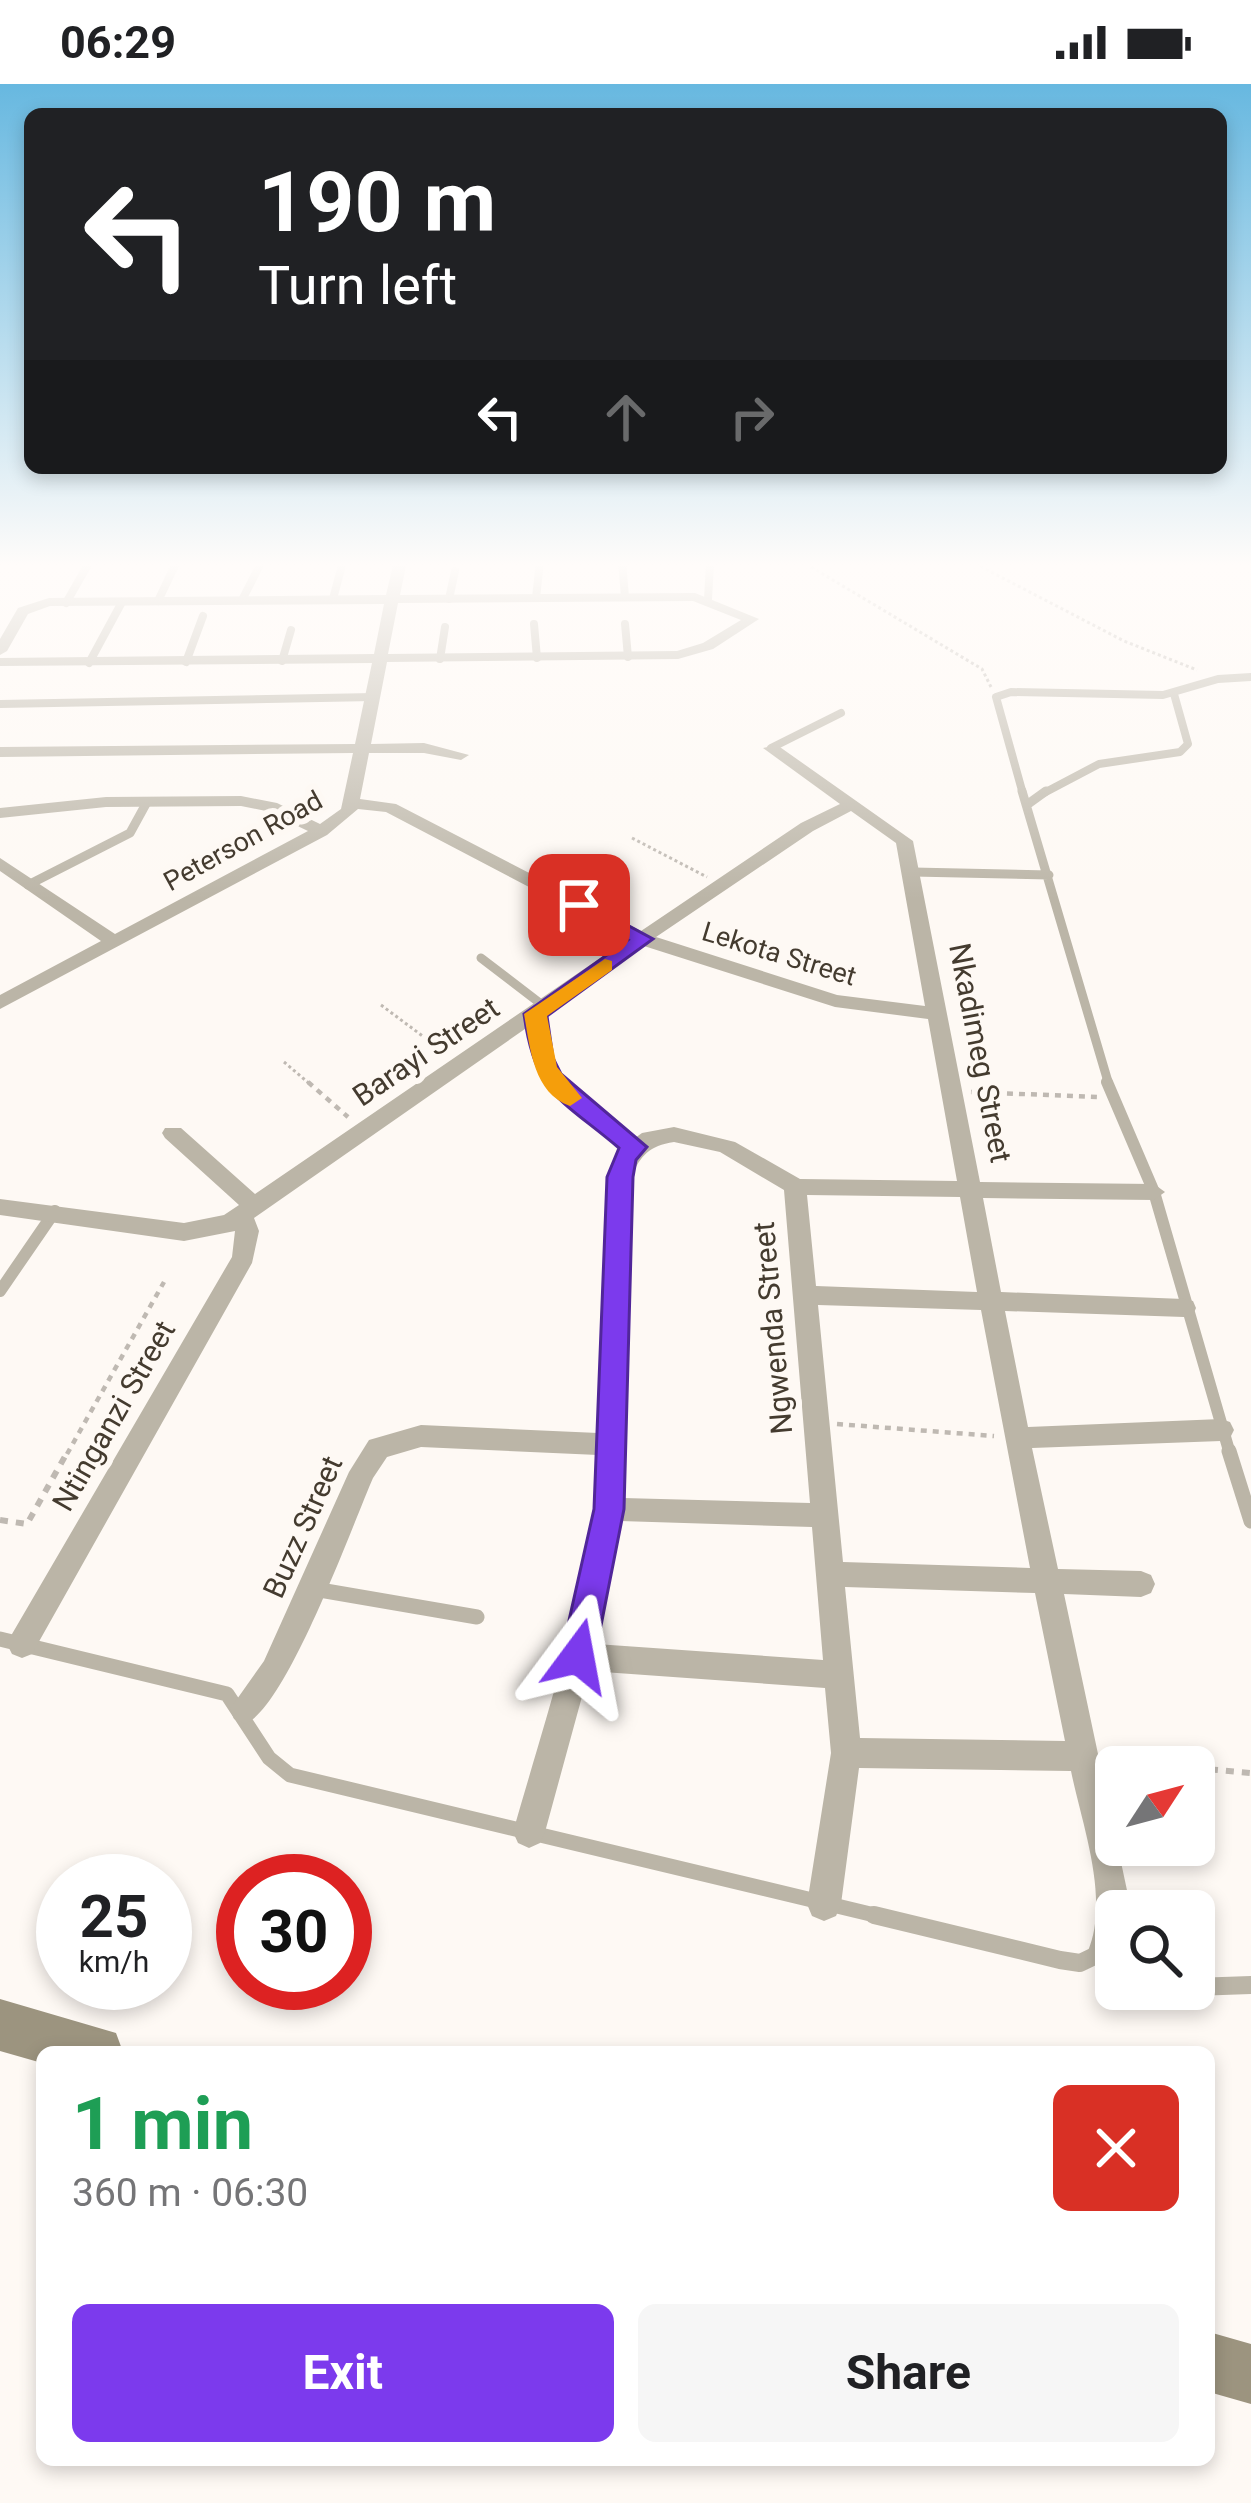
<!DOCTYPE html>
<html lang="en">
<head>
<meta charset="utf-8">
<style>
	:root { --surface:#fff; --page:#f6f6f6; --text:#202124; --muted:#757577; --accent:#7c3aed }
	body { margin:0; font-family:Roboto,sans-serif; background:var(--page); color:var(--text); height:100vh; display:flex; flex-direction:column; font-size:45px; white-space:nowrap }
	* { box-sizing:border-box; margin:0 }
	p { font-size:39px; color:var(--muted) }
	.icon { flex:none; width:66px; height:66px; fill:none; stroke:currentColor; stroke-width:2; stroke-linecap:round; stroke-linejoin:round }
	.map { position:relative; flex:1; overflow:hidden }
	.sheet { position:absolute; left:36px; top:1962px; width:1179px; height:420px; display:flex; flex-direction:column; background:var(--surface); border-radius:18px; box-shadow:0 6px 18px #0003 }
	.sheet>* { flex:none }
	.guide { position:absolute; left:24px; top:24px; width:1203px; height:366px; border-radius:18px; box-shadow:0 6px 18px #0003; background:#202124; color:#fff; overflow:hidden }
	.needle { width:78px; rotate:54deg }
	.buttons { position:absolute; left:1095px; top:1662px; display:grid; gap:24px }
	.buttons a { display:grid; place-items:center; width:120px; height:120px; border-radius:18px; background:var(--surface); box-shadow:0 6px 18px #0003; font-size:60px }
	.speed { position:absolute; left:36px; top:1770px; display:flex; gap:24px; font-size:60px; font-weight:700; text-align:center }
	.speed>* { display:grid; place-content:center; width:156px; height:156px; border-radius:50%; background:var(--surface); box-shadow:0 6px 18px #0003; line-height:1 }
	.speed small { font-size:30px; font-weight:400 }
	.speed .limit { border:18px solid #d22; background:#fff; color:#111 }
	.pin { position:absolute; display:grid; place-items:center; width:102px; height:102px; color:#fff; margin:-51px; border-radius:24px; box-shadow:0 6px 18px #0006 }
	.me { position:absolute; width:132px; margin:-66px; rotate:13deg; stroke-linejoin:round; filter:drop-shadow(0 0 9px #0008) }
	.turn { display:flex; align-items:center; gap:42px; height:252px; padding:0 36px; font-size:54px }
	.turn .icon { width:156px; height:156px; stroke-width:2.5 }
	.turn b { display:block; font-size:84px; line-height:102px }
	.lanes { display:flex; align-items:center; height:114px; padding:0 36px; background:#0003; justify-content:center; gap:60px; direction:ltr }
	.lanes .off { opacity:.35 }
	.round { display:grid; place-items:center; flex:none; width:126px; height:126px; border-radius:18px; background:var(--page) }
	.overview { display:flex; align-items:center; justify-content:space-between; height:204px; padding:0 36px }
	h1 { font-size:72px; font-weight:700; line-height:90px; color:#1e9e55 }
	.button { display:flex; gap:24px; margin-top:auto; padding:24px 36px }
	.button a { flex:1; height:138px; border-radius:18px; background:var(--accent); color:#fff; font-size:48px; font-weight:700; line-height:138px; text-align:center }
	.button a+a { background:var(--page); color:var(--text) }
	.status { display:flex; justify-content:space-between; align-items:center; height:84px; padding:0 60px; background:var(--surface); direction:ltr }
	.status svg { height:33px; fill:currentColor }
	.map>svg:first-child { display:block }
</style>
</head>
<body>
<div class="status"><b>06:29</b><svg viewBox="0 0 49 12"><path d="M0 12V9h3v3zM5 12V6h3v6zM10 12V3h3v9zM15 12V0h3v12zM26 1h20v11H26zM47 4h2v5h-2z"/></svg></div>
<div class="map">
<svg width="1251" height="2419" viewBox="0 0 1251 2419">
	<rect width="100%" height="100%" fill="#fef9f4"/>
	<g fill="none" stroke-linecap="round" stroke-linejoin="round">
		<path stroke="#bfb9b2" stroke-width="3" stroke-dasharray="3 3" stroke-linecap="butt" d="M801,477L982,585L991,603
			M970,477L1124,557L1197,586
			M632,754L707,793
			M381,921L444,968
			M284,978L311,1001"/>
		<path stroke="#bfb9b2" stroke-width="4.5" stroke-dasharray="6 6" stroke-linecap="butt" d="M308,998L348,1033
			M971,1008L1098,1013
			M837,1340L994,1352
			M67,1370L164,1198"/>
		<path stroke="#bfb9b2" stroke-width="6" stroke-dasharray="8 8" stroke-linecap="butt" d="M0,1436L27,1440L68,1367
			M1110,1675L1189,1683
			M1194,1684L1251,1689"/>
		<path stroke="#bbb5a7" stroke-width="8" d="M622,477L625,513
			M536,514L540,477
			M333,515L343,477
			M449,515L455,487
			M708,515L710,480
			M242,516L262,477
			M158,517L177,477
			M66,519L90,477
			M534,540L537,574
			M625,540L628,573
			M440,575L445,543
			M282,577L291,546
			M186,578L203,532
			M89,579L122,518
			M0,620L374,613
			M771,664L841,629
			M1023,710L996,613L1011,608L1163,611L1218,595L1251,593
			M1042,710L1099,680L1180,668L1188,660L1174,610"/>
		<path stroke="#bbb5a7" stroke-width="9" d="M1022,707L1109,1001
			M1028,720L1046,707
			M913,788L1049,791
			M28,801L130,749L147,718
			M481,874L545,923
			M535,930L542,974L559,1001"/>
		<path stroke="#bbb5a7" stroke-width="12" d="M555,998L635,1063
			M1107,998L1154,1108L1230,1370
			M0,1207L55,1127"/>
		<path stroke="#bbb5a7" stroke-width="15" d="M1229,1367L1251,1437
			M314,1505L477,1533
			M0,1555L227,1610L269,1674L290,1691L887,1834"/>
		<path stroke="#bbb5a7" stroke-width="18" d="M874,1831L1060,1876L1080,1879L1105,1867L1116,1877
			M1194,1903L1251,1901"/>
		<path fill="#bbb5a7" fill-rule="evenodd" d="M394,477H407L400,511L695,509L759,535L713,565L678,575L387,578L371,660L424,659L469,671L461,676L424,669H369L360,715L396,720L641,847L801,739L840,720L763,664L777,661L913,757L980,1098L1154,1100L1165,1108L1154,1116L983,1114L1001,1208L1184,1215L1193,1217L1196,1224L1193,1231L1184,1233L1005,1227L1028,1343L1221,1335L1230,1338L1234,1346L1230,1354L1221,1357L1032,1364L1058,1485L1141,1487L1151,1491L1155,1500L1151,1509L1141,1513L1064,1510L1128,1811L1129,1827H1116V1879L1105,1884L1093,1879L1088,1867C1110,1814 1082,1741 1071,1687L859,1684L841,1820L836,1832L824,1837L812,1832L807,1820L831,1669L825,1604L589,1587L545,1748L540,1759L529,1764L518,1759L513,1748C548,1625 592,1499 598,1371L421,1363L387,1373L373,1394C352,1442 287,1623 245,1640L234,1635L230,1625L264,1577L349,1388L369,1356L421,1341L598,1349L609,1093L624,1062L642,1049L674,1043L735,1058L800,1095L957,1097L928,935L835,923L644,862L254,1134L259,1147L252,1179L32,1570L22,1574L12,1570L7,1560L12,1550L232,1173L235,1147L184,1157L0,1131V1115L184,1139L224,1131L239,1121L165,1054L162,1049L165,1044H181L255,1110L628,855L386,728L358,725L327,751L0,925V911L101,857L0,787V774L115,850L308,747L266,727L241,722L106,723L0,734V724L106,713L241,712L277,719L320,740L341,725L353,669L0,673V663L355,660L372,579L0,582V574L374,570L384,520L50,522L28,530L7,567L0,571V555L18,524L49,514L386,511ZM693,517L741,536L703,559L677,567L388,570L398,519ZM851,727L896,759L925,922L837,911L656,853L813,747ZM674,1058L720,1068L784,1106L810,1419L623,1414L631,1093C641,1071 649,1062 674,1058ZM807,1111L960,1113L977,1208L816,1202ZM818,1221L981,1226L1030,1484L843,1478ZM620,1437L812,1443L823,1576L596,1560ZM845,1503L1035,1509L1065,1657L860,1654Z"/>
		<path fill="#9c947f" fill-rule="evenodd" d="M0,1915L116,1949L123,1968H42V1979L0,1967Z
			M1209,2248L1251,2260V2320L1209,2308Z"/>
	</g>
	<linearGradient id="sky" x2="0" y2="1"><stop stop-color="#67b8e0"/><stop offset="0.59" stop-color="#fffcfa"/><stop offset="1" stop-color="#fffcfa" stop-opacity="0"/></linearGradient>
	<rect width="1251" height="815" fill="url(#sky)"/>
	<path fill="#7c3aed" stroke="#51269a" stroke-width="3" d="M579,815L653,855L547,932L553,974L561,990L647,1063L636,1076L633,1093L624,1425L595,1572L590,1583L578,1588L566,1583L561,1572L594,1425L607,1093L619,1064C560,1014 535,1011 524,930L628,856L572,826L569,821Z"/>
	<path fill="#f59e0b" d="M605,875L612,877V886L547,932L557,983L582,1014L570,1022C533,1009 530,963 524,930Z"/>
	<g text-anchor="middle" stroke-width="12" stroke-linejoin="round" paint-order="stroke">
		<g font-size="27" fill="#443b2f" stroke="#fef9f4">
			<text transform="translate(243 757) rotate(-29)" y="9">Peterson Road</text>
			<text transform="translate(779 870) rotate(17)" y="9">Lekota Street</text>
		</g>
		<g font-size="30" fill="#443b2f" stroke="#fef9f4">
			<text transform="translate(426 968) rotate(-34)" y="10">Barayi Street</text>
			<text transform="translate(980 969) rotate(79)" y="10">Nkadimeg Street</text>
			<text transform="translate(773 1244) rotate(-95)" y="10">Ngwenda Street</text>
			<text transform="translate(114 1332) rotate(-60)" y="10">Ntinganzi Street</text>
			<text transform="translate(303 1443) rotate(-66)" y="10">Buzz Street</text>
		</g>
	</g>
</svg>
<div class="buttons">
<a><svg class="needle" viewBox="-14 -14 28 28"><path d="M0-13l5 13h-10z" fill="#e53935"/><path d="M0 13l5-13h-10z" fill="#757577"/></svg></a>
<a><svg class="icon" aria-label="search" viewBox="0 0 24 24"><circle cx="10" cy="10" r="6"/><path d="M15 15l6 6"/></svg></a>
</div>
<div class="speed"><div>25<small>km/h</small></div><div class="limit">30</div></div>
<div class="pin" style="left:579px;top:821px;background:#d93025"><svg class="icon" aria-label="arrive" viewBox="0 0 24 24"><path d="M6 21V4h12l-3 4 3 4H6"/></svg></div>
<svg class="me" style="left:578px;top:1572px" viewBox="-20 -20 40 40"><path d="M0-17L14 15 0 8-14 15z" fill="#7c3aed" stroke="#fff" stroke-width="4"/></svg>
<div class="guide">
<div class="turn"><svg class="icon" aria-label="left" viewBox="0 0 24 24"><path d="M17 20v-9H6M10 6l-5 5 5 5"/></svg><div><b>190 m</b>Turn left</div></div>
<div class="lanes"><svg class="icon" aria-label="left" viewBox="0 0 24 24"><path d="M17 20v-9H6M10 6l-5 5 5 5"/></svg><svg class="icon off" aria-label="ahead" viewBox="0 0 24 24"><path d="M12 20V5M6 11l6-6 6 6"/></svg><svg class="icon off" aria-label="right" viewBox="0 0 24 24"><path d="M7 20v-9h11M14 6l5 5-5 5"/></svg></div>
</div>
<section class="sheet">
<div class="overview"><div><h1>1 min</h1><p>360 m · 06:30</p></div><a class="round" style="background:#d93025;color:#fff"><svg class="icon" aria-label="close" viewBox="0 0 24 24"><path d="M6 6l12 12M18 6L6 18"/></svg></a></div>
<div class="button"><a>Exit</a><a>Share</a></div>
</section>
</div>
</body>
</html>
